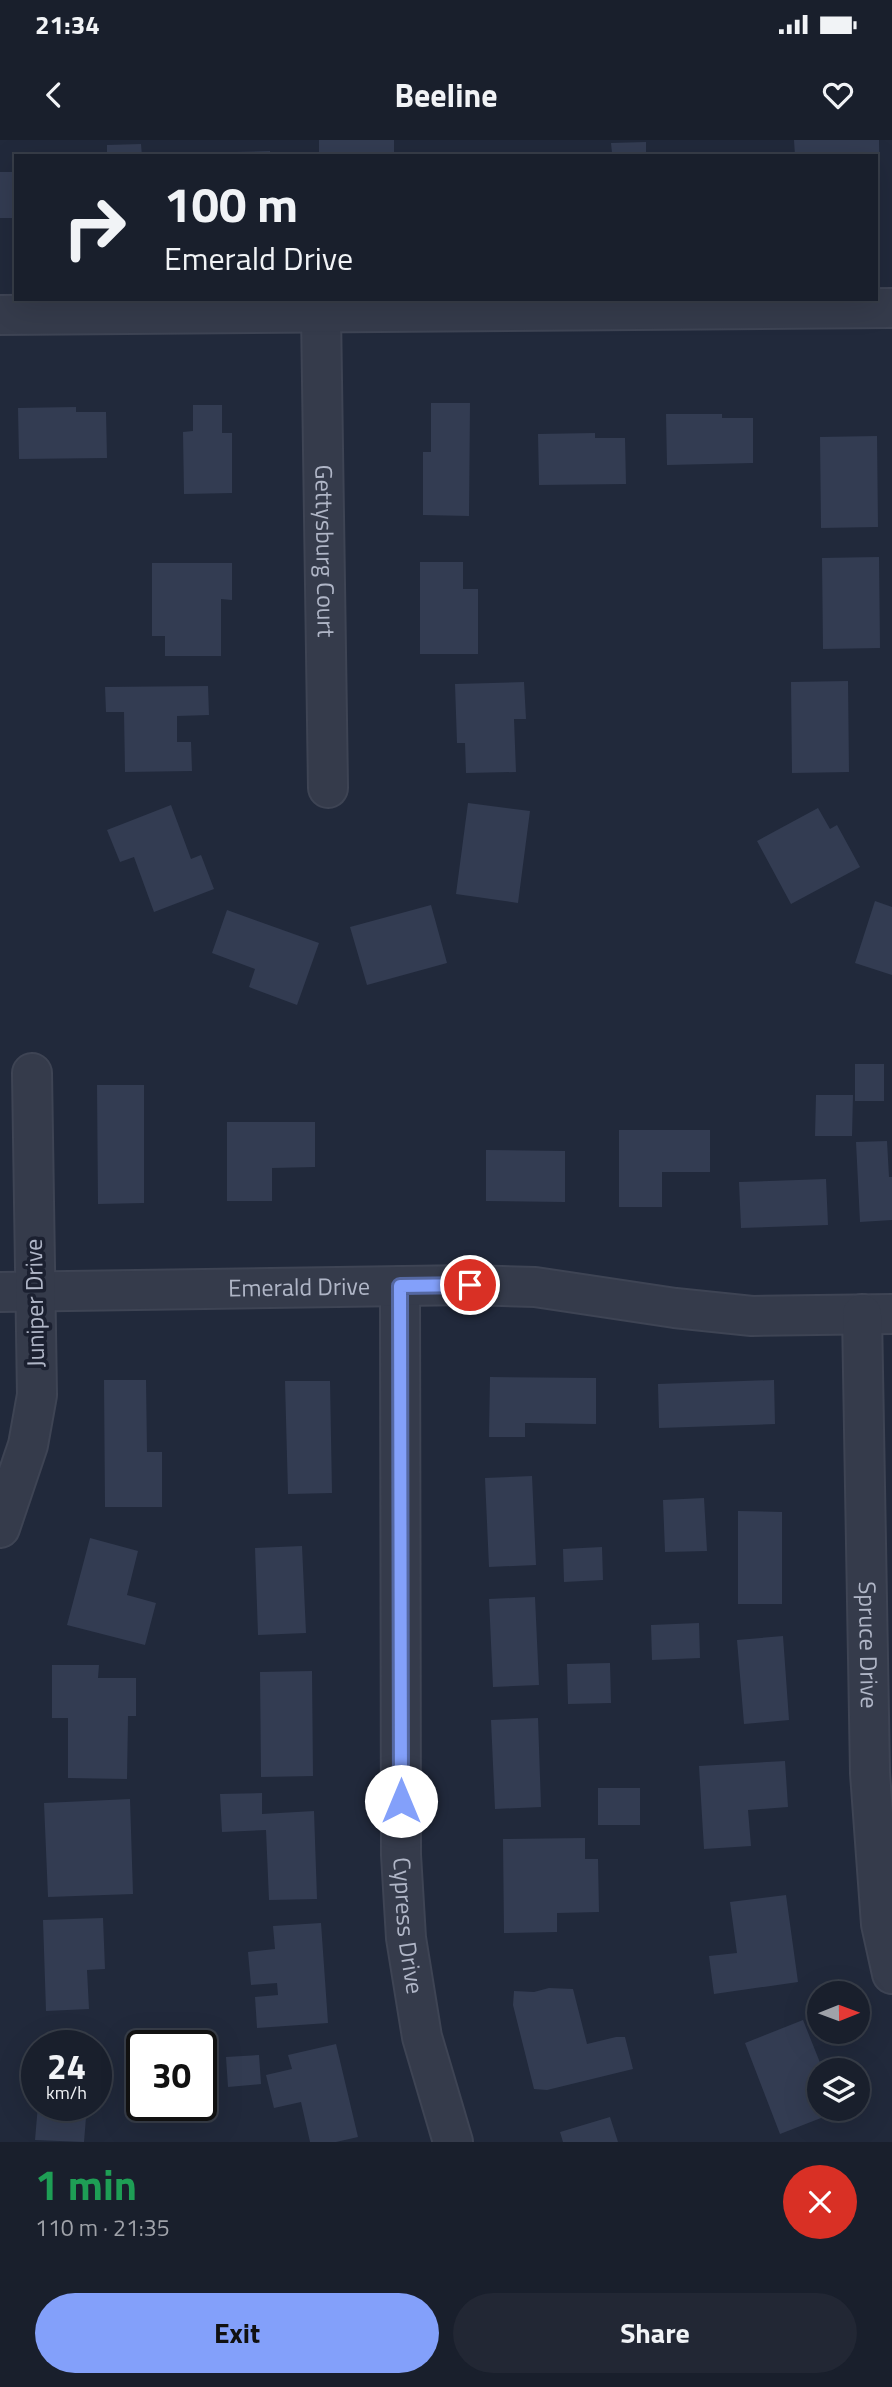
<!DOCTYPE html>
<html lang="en">
<head>
<meta charset="utf-8">
<style>
	:root { --surface:#191f2c; --page:#222734; --text:#f1f3f6; --muted:#9fa2a9; --line:#373d48; --accent:#83a0fa }
	body { margin:0; font-family:"Titillium Web",sans-serif; background:var(--page); color:var(--text); height:100vh; display:flex; flex-direction:column; font-size:26px; white-space:nowrap }
	* { box-sizing:border-box; margin:0 }
	p { font-size:23px; color:var(--muted) }
	.icon { flex:none; width:38px; height:38px; fill:none; stroke:currentColor; stroke-width:2; stroke-linecap:round; stroke-linejoin:round }
	.map { position:relative; height:2002px; overflow:hidden }
	.panel { display:flex; flex-direction:column; background:var(--surface); flex:1 }
	.panel>* { flex:none }
	.guide { position:absolute; left:14px; top:14px; width:864px; height:147px; border-radius:0px; box-shadow:0 7px 28px #0002,0 0 0 2px var(--line); background:#191f2c; color:var(--text); overflow:hidden }
	.needle { width:46px; rotate:89deg }
	.fabs { position:absolute; left:807px; top:1841px; display:grid; gap:14px }
	.fabs a { display:grid; place-items:center; width:63px; height:63px; border-radius:50%; background:var(--surface); box-shadow:0 7px 28px #0002,0 0 0 2px var(--line); font-size:35px }
	.speed { position:absolute; left:21px; top:1890px; display:flex; gap:14px; font-size:35px; font-weight:700; text-align:center }
	.speed>* { display:grid; place-content:center; width:91px; height:91px; border-radius:50%; background:var(--surface); box-shadow:0 7px 28px #0002,0 0 0 2px var(--line); line-height:1 }
	.speed small { font-size:18px; font-weight:400 }
	.speed .limit { border:4px solid #111; border-radius:10px; background:#fff; color:#111 }
	.pin { position:absolute; display:grid; place-items:center; width:60px; height:60px; color:#fff; margin:-30px; border:4px solid #fff; border-radius:50%; box-shadow:0 2px 7px #0007 }
	.me { position:absolute; width:77px; margin:-38px; rotate:0deg; stroke-linejoin:round; filter:drop-shadow(0 0 5px #0008) }
	.turn { display:flex; align-items:center; gap:24px; height:147px; padding:0 35px; font-size:32px }
	.turn .icon { width:91px; height:91px; stroke-width:2.5 }
	.turn b { display:block; font-size:49px; line-height:60px }
	.round { display:grid; place-items:center; flex:none; width:74px; height:74px; border-radius:37px; background:var(--page) }
	.headline { display:flex; align-items:center; justify-content:space-between; height:119px; padding:0 35px }
	h1 { font-size:42px; font-weight:700; line-height:52px; color:#1e9e55 }
	.button { display:flex; gap:14px; margin-top:auto; padding:14px 35px }
	.button a { flex:1; height:80px; border-radius:42px; background:var(--accent); color:#111; font-size:28px; font-weight:700; line-height:80px; text-align:center }
	.button a+a { background:var(--page); color:var(--text) }
	.status { display:flex; justify-content:space-between; align-items:center; height:49px; padding:0 35px; background:var(--surface); direction:ltr }
	.status svg { height:19px; fill:currentColor }
	header { display:flex; justify-content:space-between; align-items:center; height:91px; padding:0 35px; background:var(--surface); font-size:32px; font-weight:700 }
	.map>svg:first-child { display:block }
</style>
</head>
<body>
<div class="status"><b>21:34</b><svg viewBox="0 0 49 12"><path d="M0 12V9h3v3zM5 12V6h3v6zM10 12V3h3v9zM15 12V0h3v12zM26 1h20v11H26zM47 4h2v5h-2z"/></svg></div>
<header><svg class="icon" aria-label="back" viewBox="0 0 24 24"><path d="M15 5l-7 7 7 7"/></svg>Beeline<svg class="icon" aria-label="heart" viewBox="0 0 24 24"><path d="M12 20l-8-8c-3-5 5-10 8-4 3-6 11-1 8 4z"/></svg></header>
<div class="map">
<svg width="892" height="2002" viewBox="0 0 892 2002">
	<rect width="100%" height="100%" fill="#21293b"/>
	<path fill="#333c52" d="M319,0H394V16H319Z
		M794,0H879L880,60H877V16H795Z
		M646,2V16H590V13H612L611,3Z
		M141,4L142,16H107V5Z
		M270,11V16H235V12Z
		M0,32H16V78H0Z
		M431,263H470L469,376L423,375V312H431Z
		M193,265H222V293H232V353L184,354L183,292L193,291Z
		M76,267V272H106L107,318L19,319L18,268Z
		M666,274H722V278H753V323L667,325Z
		M595,293V298H625L626,344L539,345L538,294Z
		M877,296L878,387L821,388L820,297Z
		M879,417L880,508L823,509L822,418Z
		M420,422H463V449H478V514H420Z
		M152,423H232V460L221,459V516H165V496H152Z
		M848,541L849,632L792,633L791,542Z
		M524,542L526,579H514L516,632L466,633L465,603H457L455,544Z
		M208,546L209,575L177,576V602H191L192,631L125,632L124,572H106L105,547Z
		M468,663L530,671L518,763L456,754Z
		M171,665L191,719L201,715L214,749L154,772L134,717L120,722L107,690Z
		M818,668L830,689L837,685L860,727L791,764L757,701Z
		M875,761L892,767V835L855,823Z
		M431,765L447,823L367,845L350,787Z
		M227,770L319,803L297,865L249,847L255,829L212,813Z
		M855,924H884V961H855Z
		M97,945H144V1063L98,1064Z
		M816,955H853L852,996H815Z
		M227,982H315V1027L272,1028V1061H227Z
		M619,990H710V1032H662V1067H619Z
		M887,1001L889,1037H892V1080L860,1082L856,1002Z
		M486,1010L565,1011V1062L486,1061Z
		M826,1039L828,1085L741,1088L739,1042Z
		M490,1237L596,1238V1284L525,1283V1297H489Z
		M104,1240H146L147,1312H162V1367H105Z
		M774,1240L775,1284L659,1288L658,1244Z
		M285,1241H330L332,1353L288,1354Z
		M532,1336L536,1425L489,1427L485,1338Z
		M704,1358L707,1411L665,1412L663,1360Z
		M738,1371L782,1372V1464H738Z
		M90,1398L138,1411L127,1455L156,1463L145,1505L67,1485Z
		M302,1406L306,1493L258,1495L255,1408Z
		M602,1407L603,1440L564,1442L563,1409Z
		M535,1457L539,1545L493,1547L489,1459Z
		M699,1483L700,1518L652,1520L651,1485Z
		M783,1496L789,1580L744,1584L737,1500Z
		M610,1523L611,1563L568,1564L567,1524Z
		M52,1525H99L98,1538H136V1576H128L127,1639L68,1638V1578H52Z
		M312,1531L313,1636L261,1637L260,1532Z
		M538,1578L541,1667L495,1669L491,1580Z
		M785,1621L788,1667L748,1670L751,1706L704,1709L699,1626Z
		M598,1648H640V1685H598Z
		M262,1653V1674L314,1671L317,1759L269,1760L266,1690L222,1692L220,1654Z
		M130,1659L133,1754L48,1757L44,1663Z
		M585,1698V1719H598L599,1772L557,1773V1792L504,1793L503,1699Z
		M786,1755L798,1842L714,1854L709,1816L737,1813L730,1762Z
		M103,1778L105,1829L87,1830L89,1869L46,1871L43,1780Z
		M321,1783L328,1883L257,1888L255,1857L278,1855L277,1843L251,1845L248,1812L275,1809L273,1786Z
		M549,1848L573,1849L587,1904L616,1897H625L633,1929L547,1950L534,1949L513,1865L514,1851L534,1852Z
		M803,1880L823,1930H819V1969H844L780,1994L745,1903Z
		M336,1904L358,1997L336,2002H310L301,1962L274,1968L266,1935L292,1929L288,1915Z
		M259,1915L261,1944L228,1947L226,1917Z
		M38,1965H87L84,2002L35,2000Z
		M610,1977L618,2002H563L560,1992Z"/>
	<g fill="none" stroke-linecap="round" stroke-linejoin="round">
		<g stroke="#3e4454" stroke-width="42">
			<g id="street">
				<path id="s1" d="M321,173L328,648"/>
				<path d="M0,175L892,168"/>
				<path id="s2" d="M400,1146L401,1715L406,1798L422,1897L453,2002"/>
				<path id="s3" d="M0,1152L470,1145L535,1147L675,1168L752,1176L892,1174"/>
				<path id="s4" d="M862,1174L870,1633L881,1784L892,1834"/>
				<path d="M0,1388L28,1305L37,1255L32,933"/>
			</g>
		</g>
		<use href="#street" stroke="#353b4b" stroke-width="38"/>
	</g>
	<g fill="none" stroke-linecap="round" stroke-linejoin="round">
		<g stroke="#5568a2" stroke-width="18">
			<path id="route" d="M401,1661L400,1146L470,1145"/>
		</g>
		<use href="#route" stroke="#83a0fa" stroke-width="12"/>
	</g>
	<g text-anchor="middle" stroke-width="7" stroke-linejoin="round" paint-order="stroke">
		<g font-size="24" fill="#b0b6c7" stroke="#1b2030">
			<text dy="8" stroke="none"><textPath href="#s1" startOffset="238">Gettysburg Court</textPath></text>
			<text dy="8" stroke="none"><textPath href="#s3" startOffset="299">Emerald Drive</textPath></text>
			<text transform="translate(35 1163) rotate(-91)" y="8">Juniper Drive</text>
			<text dy="8" stroke="none"><textPath href="#s4" startOffset="331">Spruce Drive</textPath></text>
			<text dy="8" stroke="none"><textPath href="#s2" startOffset="640">Cypress Drive</textPath></text>
		</g>
	</g>
</svg>
<div class="fabs">
<a><svg class="needle" viewBox="-14 -14 28 28"><path d="M0-13l5 13h-10z" fill="#e53935"/><path d="M0 13l5-13h-10z" fill="#9fa2a9"/></svg></a>
<a><svg class="icon" aria-label="layers" viewBox="0 0 24 24"><path d="M12 4l9 5-9 5-9-5zM3 14l9 5 9-5"/></svg></a>
</div>
<div class="speed"><div>24<small>km/h</small></div><div class="limit">30</div></div>
<div class="pin" style="left:470px;top:1145px;background:#d93025"><svg class="icon" aria-label="arrive" viewBox="0 0 24 24"><path d="M6 21V4h12l-3 4 3 4H6"/></svg></div>
<svg class="me" style="left:401px;top:1661px" viewBox="-20 -20 40 40"><circle r="19" fill="#fff"/><path d="M0-13L10 11 0 6-10 11z" fill="#83a0fa"/></svg>
<div class="guide">
<div class="turn"><svg class="icon" aria-label="right" viewBox="0 0 24 24"><path d="M7 20v-9h11M14 6l5 5-5 5"/></svg><div><b>100 m</b>Emerald Drive</div></div>
</div>
</div>
<section class="panel">
<div class="headline"><div><h1>1 min</h1><p>110 m · 21:35</p></div><a class="round" style="background:#d93025;color:#fff"><svg class="icon" aria-label="close" viewBox="0 0 24 24"><path d="M6 6l12 12M18 6L6 18"/></svg></a></div>
<div class="button"><a>Exit</a><a>Share</a></div>
</section>
</body>
</html>
